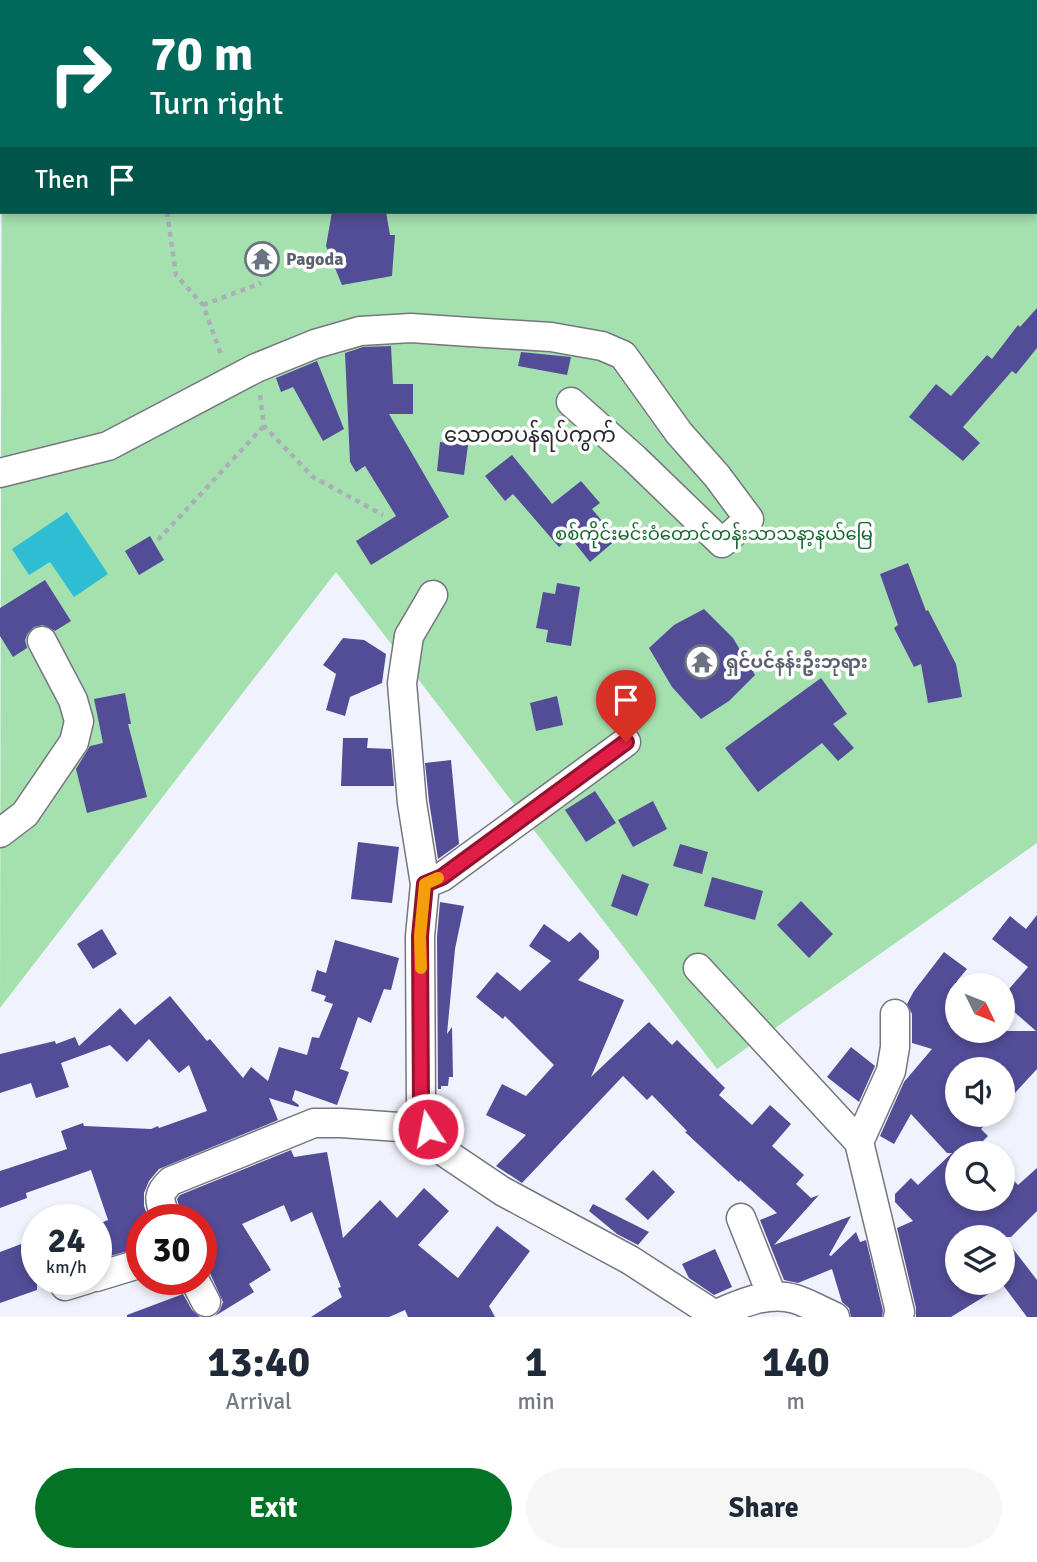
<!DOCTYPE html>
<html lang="en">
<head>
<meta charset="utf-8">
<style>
	:root { --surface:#fff; --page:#f6f6f7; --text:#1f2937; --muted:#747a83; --accent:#047326 }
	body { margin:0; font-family:Signika,"Noto Sans Myanmar",sans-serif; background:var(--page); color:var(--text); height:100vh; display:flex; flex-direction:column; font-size:26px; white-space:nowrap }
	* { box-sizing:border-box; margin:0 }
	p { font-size:23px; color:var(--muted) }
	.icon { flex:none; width:38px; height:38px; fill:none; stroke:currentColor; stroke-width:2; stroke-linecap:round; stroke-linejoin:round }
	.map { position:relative; height:1317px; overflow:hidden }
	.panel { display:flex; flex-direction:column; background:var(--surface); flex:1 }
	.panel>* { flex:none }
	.hud { position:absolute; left:0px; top:0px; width:1038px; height:214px; box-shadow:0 4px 10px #0003; background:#00695c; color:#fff; overflow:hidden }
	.needle { width:46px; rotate:133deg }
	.controls { position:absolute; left:945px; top:973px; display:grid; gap:14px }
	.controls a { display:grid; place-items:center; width:70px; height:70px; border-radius:50%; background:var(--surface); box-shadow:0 4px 10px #0003; font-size:35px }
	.speed { position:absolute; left:21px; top:1204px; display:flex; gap:14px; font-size:35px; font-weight:700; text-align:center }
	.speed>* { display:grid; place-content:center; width:91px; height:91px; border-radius:50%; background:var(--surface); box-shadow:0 4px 10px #0003; line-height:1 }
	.speed small { font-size:18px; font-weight:400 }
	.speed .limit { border:10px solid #d22; background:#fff; color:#111 }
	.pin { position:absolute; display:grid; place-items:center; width:60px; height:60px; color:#fff; margin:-72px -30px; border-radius:50% 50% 50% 0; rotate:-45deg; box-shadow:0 0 7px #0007 }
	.pin .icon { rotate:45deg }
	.me { position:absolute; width:77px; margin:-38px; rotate:349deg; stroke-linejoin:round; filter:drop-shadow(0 0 5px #0008) }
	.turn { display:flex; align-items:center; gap:24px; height:147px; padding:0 35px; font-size:32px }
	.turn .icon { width:91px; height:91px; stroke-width:2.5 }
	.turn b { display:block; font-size:49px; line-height:60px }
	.then { display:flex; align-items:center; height:66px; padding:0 35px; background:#0003; gap:14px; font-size:26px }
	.eta { display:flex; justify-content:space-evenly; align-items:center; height:119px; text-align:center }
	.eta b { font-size:42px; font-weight:700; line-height:49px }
	.primary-button { display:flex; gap:14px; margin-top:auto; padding:14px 35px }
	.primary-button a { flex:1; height:80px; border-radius:42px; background:var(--accent); color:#fff; font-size:28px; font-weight:700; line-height:80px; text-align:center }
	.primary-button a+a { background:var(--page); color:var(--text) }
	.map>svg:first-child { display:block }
</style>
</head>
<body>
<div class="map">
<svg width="1037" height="1317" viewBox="0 0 1037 1317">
	<rect width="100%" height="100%" fill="#f0f2fd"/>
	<path fill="#a5e1af" d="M10,0H1037V843L717,1069L336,572L0,1008L2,7V212H1036V2H8Z"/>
	<path fill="#2ebdd3" d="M67,512L108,574L74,597L50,562L29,575L12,549Z"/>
	<path fill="#534d98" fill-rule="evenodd" d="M332,212H386L390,235H395L392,276L342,285L326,246Z
		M1037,308V348L1016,374L1012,371L963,427L980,443L963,461L909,417L936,384L951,396L987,355L992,359L1018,325L1020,327Z
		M391,346L393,384H413V414H389L449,517L371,565L356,541L396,516L365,466L356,472L350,462L345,353L363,347Z
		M521,352L571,357L567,375L518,366Z
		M317,361L344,429L323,441L293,387L281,392L276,378Z
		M440,442L468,445L464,475L437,471Z
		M512,455L552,504L581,481L600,503L592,509L617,539L590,562L570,537L559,547L513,494L505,501L485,476Z
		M150,536L164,560L139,575L125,551Z
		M908,563L926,611L928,610L956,664L962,697L928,703L921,664L914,667L894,628L898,625L880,574Z
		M45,580L71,621L55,631L43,625L34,627L28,633L25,640L27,648L13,657L0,636V608Z
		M557,583L580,587L571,646L546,642L548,630L536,628L543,592L555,594Z
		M704,609L733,638L755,675L729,701L701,719L672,687L649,648L674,625Z
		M343,638L364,640L386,654L382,683L350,697L345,716L326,710L336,674L323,665Z
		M821,678L847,714L833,724L854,748L838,761L822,743L758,792L725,748Z
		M125,693L131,724H128L147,797L87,813L76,769L90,746L103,743L94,699Z
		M557,696L563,725L536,731L530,703Z
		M343,738H368L367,748L391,749L394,786H341Z
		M451,760L459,844L438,859L429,801L425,763Z
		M595,791L616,823L586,842L565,810Z
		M653,801L667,829L633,847L618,820Z
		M358,842L399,847L392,903L351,899Z
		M680,844L708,852L702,874L673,866Z
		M622,874L649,884L637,916L611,906Z
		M712,877L763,891L755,920L704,906Z
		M801,901L833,934L809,958L777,925Z
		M440,902L464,906L455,949L447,1034L452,1027L453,1077H449L448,1086H441V1089H438L437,937Z
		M1037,915V1069L1003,1106V1069H957V1115H994L981,1129L988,1136L980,1144L989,1153H957V1199H1003V1169L1018,1185L1037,1168V1211L1011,1237H1004L1037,1280V1317H1027L1003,1285L951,1317H916V1308L897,1228L913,1221L895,1202V1194L911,1178L918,1185L952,1153H947L911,1114L894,1144L880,1136L904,1082L932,1049L912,1043V1014L907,1004L914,991L944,952L967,969L957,981V1031H1036L1003,1002V996L1028,967L992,939L1010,916L1026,929ZM957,1237H1003V1283H957Z
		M544,924L569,942L580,932L599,951V958L578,980L624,1000L591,1077L649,1022L672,1045L677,1040L725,1088L719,1095L752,1125L770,1105L791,1124L772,1146L804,1175L796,1184L811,1198L819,1195L774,1245L851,1216L829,1255L831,1256L856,1232L860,1242L866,1240L883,1311L882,1317H851L849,1308L842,1302L832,1269L798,1283L784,1280L760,1220L777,1213L740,1180L739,1182L685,1132L687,1131L652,1095L647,1100L623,1076L522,1183L496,1166L526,1135L486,1115L502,1084L526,1096L554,1065L505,1016L503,1019L476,997L497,972L520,991L551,961L529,946Z
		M102,929L117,954L93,969L77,944Z
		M335,940L399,958L391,990L384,989L371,1023L358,1017L340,1069L349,1072L337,1105L295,1090L292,1100L299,1105L298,1107L269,1098L278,1120L159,1169L149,1181L144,1193V1206L149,1220H142V1247L96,1260V1225L108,1220L91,1170L26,1193L27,1198L0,1208V1171L67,1149L61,1131L83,1123L84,1126L151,1129L158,1126L159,1128L207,1111L189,1065L179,1073L149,1039L127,1062L110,1045L61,1063L69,1087L36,1098L31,1083L0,1093V1054L55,1041L56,1044L75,1037L79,1046L120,1008L135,1025L170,996L207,1041L210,1039L243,1078L251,1067L268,1081L279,1047L307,1055L312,1037L319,1038L333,1004L324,1001L326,996L311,991L317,970L326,973Z
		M851,1047L875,1066L859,1102L827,1077Z
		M291,1150L294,1157L327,1152L343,1238L380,1200L397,1218L424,1188L449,1211L418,1245L458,1278L497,1226L530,1251L489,1306L495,1317H408L405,1310L389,1317H311L342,1297L338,1288L341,1287L312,1212L291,1222L284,1205L242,1224L271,1270L249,1284L254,1292L215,1316L220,1310L223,1302L209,1271L201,1264V1220H183L177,1199L180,1195Z
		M653,1170L675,1192L648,1220L625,1199Z
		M593,1204L649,1232L638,1245L617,1234L589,1211Z
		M37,1238V1290L0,1303V1252Z
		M715,1249L732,1287L714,1295L689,1278L682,1264Z
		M183,1294L192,1310L200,1317H127V1315Z"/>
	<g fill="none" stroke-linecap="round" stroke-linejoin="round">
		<g stroke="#75767f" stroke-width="31">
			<path id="street" d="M0,473L108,446L256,368L315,344L360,331L411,328L470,332L551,337L602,346L623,355L679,433L717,476L749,519L722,543L634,458L571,402
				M0,833L25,814L74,742L79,721L73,700L42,641
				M425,884L412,803L402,683L409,636L433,595
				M698,968L859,1142L900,1312L898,1317
				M428,1129L421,1106L420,936L425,884L442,877L626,742
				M859,1142L891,1071L895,1047V1014
				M741,1218L772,1296
				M167,1220C160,1201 155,1196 171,1181L314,1123H341L428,1129L447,1154L502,1191L630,1260L715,1315
				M96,1277L142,1263
				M194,1279L206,1302
				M65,1286L88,1279
				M710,1317C735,1306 767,1290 795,1299C808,1303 822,1311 835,1317"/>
		</g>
		<path stroke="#acaeb7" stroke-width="4.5" stroke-dasharray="5 5" stroke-linecap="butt" d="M167,212L176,275L203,305L222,357
			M203,305L261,283
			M260,395L264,426L313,477L383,515
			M158,540L264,426"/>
		<use href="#street" stroke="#fff" stroke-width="28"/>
	</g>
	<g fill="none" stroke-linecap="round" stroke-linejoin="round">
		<g stroke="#92132f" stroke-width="18">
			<path id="route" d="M428,1129L421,1107L420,936L425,884L442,877L626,742"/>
		</g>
		<use href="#route" stroke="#e11d48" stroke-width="12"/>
		<path stroke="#f59e0b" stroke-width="12" d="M421,968L420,936L425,884L438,878"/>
	</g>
	<defs>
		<g id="temple-ring" transform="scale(1.75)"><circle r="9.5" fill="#fff" stroke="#6b7280" stroke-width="1.5"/><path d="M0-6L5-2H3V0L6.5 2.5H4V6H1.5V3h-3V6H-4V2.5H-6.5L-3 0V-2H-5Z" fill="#6b7280"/></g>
	</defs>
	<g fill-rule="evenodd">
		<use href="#temple-ring" x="262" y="259"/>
		<use href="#temple-ring" x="702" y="662"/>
	</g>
	<g text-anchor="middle" stroke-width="7" stroke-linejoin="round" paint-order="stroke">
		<g font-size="18" font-weight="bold" fill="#5b616d" stroke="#fff" text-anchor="start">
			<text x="286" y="265">Pagoda</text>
			<text x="726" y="668">ရှင်ပင်နန်းဦးဘုရား</text>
		</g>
		<g font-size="18" fill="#12672e" stroke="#fff">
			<text x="714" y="540">စစ်ကိုင်းမင်းဝံတောင်တန်းသာသနာ့နယ်မြေ</text>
		</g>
		<g font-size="21" fill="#28292d" stroke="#fff">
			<text x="530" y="442">သောတပန်ရပ်ကွက်</text>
		</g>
	</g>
</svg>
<div class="controls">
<a><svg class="needle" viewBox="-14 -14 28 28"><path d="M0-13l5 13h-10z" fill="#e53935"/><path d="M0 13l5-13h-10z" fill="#747a83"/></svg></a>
<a><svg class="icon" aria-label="sound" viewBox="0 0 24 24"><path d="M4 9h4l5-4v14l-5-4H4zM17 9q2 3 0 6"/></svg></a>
<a><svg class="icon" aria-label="search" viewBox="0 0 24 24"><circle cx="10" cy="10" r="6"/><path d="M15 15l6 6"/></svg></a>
<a><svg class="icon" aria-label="layers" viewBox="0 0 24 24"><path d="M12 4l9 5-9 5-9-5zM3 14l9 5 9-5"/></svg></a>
</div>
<div class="speed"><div>24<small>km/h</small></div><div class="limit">30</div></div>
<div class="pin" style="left:626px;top:742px;background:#d93025"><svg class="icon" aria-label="arrive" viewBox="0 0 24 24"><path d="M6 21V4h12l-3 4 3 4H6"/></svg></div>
<svg class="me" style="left:428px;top:1129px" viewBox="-20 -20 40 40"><circle r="17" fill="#e11d48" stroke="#fff" stroke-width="3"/><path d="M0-11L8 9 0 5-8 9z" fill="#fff"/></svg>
<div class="hud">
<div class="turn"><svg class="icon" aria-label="right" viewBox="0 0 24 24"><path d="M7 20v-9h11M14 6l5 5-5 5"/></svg><div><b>70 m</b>Turn right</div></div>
<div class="then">Then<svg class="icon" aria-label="arrive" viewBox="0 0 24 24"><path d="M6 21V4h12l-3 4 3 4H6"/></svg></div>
</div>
</div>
<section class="panel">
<div class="eta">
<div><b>13:40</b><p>Arrival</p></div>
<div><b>1</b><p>min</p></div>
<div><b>140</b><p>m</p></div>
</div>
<div class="primary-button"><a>Exit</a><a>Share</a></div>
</section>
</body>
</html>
